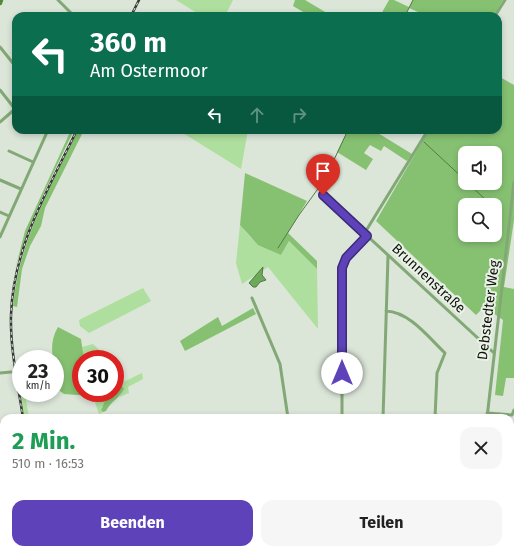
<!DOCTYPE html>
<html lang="de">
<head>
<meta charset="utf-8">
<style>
	:root { --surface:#fff; --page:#f6f6f6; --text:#222; --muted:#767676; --accent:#5d42ba }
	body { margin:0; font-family:"Fira Sans",sans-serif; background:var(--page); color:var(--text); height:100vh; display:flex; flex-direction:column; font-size:15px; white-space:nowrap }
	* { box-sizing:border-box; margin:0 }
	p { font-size:13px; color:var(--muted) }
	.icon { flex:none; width:22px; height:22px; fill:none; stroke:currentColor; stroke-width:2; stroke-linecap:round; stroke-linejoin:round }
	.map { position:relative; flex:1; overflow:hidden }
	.drawer { position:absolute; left:0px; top:414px; width:514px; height:140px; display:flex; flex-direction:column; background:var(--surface); border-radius:12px 12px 0 0; box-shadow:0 2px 6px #0003 }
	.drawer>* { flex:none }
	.hud { position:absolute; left:12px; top:12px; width:490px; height:122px; border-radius:12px; box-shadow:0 2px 6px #0003; background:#0b6e4f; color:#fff; overflow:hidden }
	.buttons { position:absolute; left:458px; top:146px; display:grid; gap:8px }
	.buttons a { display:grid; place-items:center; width:44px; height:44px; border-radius:8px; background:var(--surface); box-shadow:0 2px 6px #0003; font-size:20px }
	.speed { position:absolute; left:12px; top:350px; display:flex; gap:8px; font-size:20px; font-weight:700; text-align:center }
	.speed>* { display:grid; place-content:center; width:52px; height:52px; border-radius:50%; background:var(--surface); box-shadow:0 2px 6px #0003; line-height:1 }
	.speed small { font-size:10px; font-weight:400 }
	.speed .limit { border:6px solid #d22; background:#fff; color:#111 }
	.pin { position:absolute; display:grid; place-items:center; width:34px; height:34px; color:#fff; margin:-41px -17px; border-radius:50% 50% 50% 0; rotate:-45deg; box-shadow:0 0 4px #0007 }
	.pin .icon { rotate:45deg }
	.me { position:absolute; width:44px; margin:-22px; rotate:0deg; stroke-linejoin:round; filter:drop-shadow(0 0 3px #0008) }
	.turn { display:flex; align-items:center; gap:14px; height:84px; padding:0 12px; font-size:18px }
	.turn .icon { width:52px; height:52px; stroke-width:2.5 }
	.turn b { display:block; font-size:28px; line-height:34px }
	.lanes { display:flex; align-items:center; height:38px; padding:0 12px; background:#0003; justify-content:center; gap:20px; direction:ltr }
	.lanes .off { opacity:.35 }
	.round { display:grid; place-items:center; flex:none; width:42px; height:42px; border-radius:12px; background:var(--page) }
	.summary { display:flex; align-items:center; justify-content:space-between; height:68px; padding:0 12px }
	h1 { font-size:24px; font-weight:700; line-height:30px; color:#1e9e55 }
	.action { display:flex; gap:8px; margin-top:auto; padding:8px 12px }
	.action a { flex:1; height:46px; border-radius:12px; background:var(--accent); color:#fff; font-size:16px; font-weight:700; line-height:46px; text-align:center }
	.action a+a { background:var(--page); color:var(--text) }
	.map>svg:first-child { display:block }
</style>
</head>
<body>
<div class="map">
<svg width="514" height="554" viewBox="0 0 514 554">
	<rect width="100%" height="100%" fill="#dbe5d8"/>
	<path fill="#aedf9e" d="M176,0H233L225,16H202Z
		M178,130H248L241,169Z
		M240,225L251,238L281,255L289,241L317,269L318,329L268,267L242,284L236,263Z
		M143,288L151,301L89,333L80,326L79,320Z
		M93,344L109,359H84L82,347Z
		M17,372L21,374V393H25L29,418H24Z
		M142,373L143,379L128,387L129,393L119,397L124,389L121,387L115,393V386Z
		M100,393H115L101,408L103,412L99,414L93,396Z"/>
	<path fill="#86c172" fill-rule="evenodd" d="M295,0H305L332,16H310L293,6Z
		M389,0H394L409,7L413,0H503L494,16H427L409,8L405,16H380Z
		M498,76L514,85V220L504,287L514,289V378H506L503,396L495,395L503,320L484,307L476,315L376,221L429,130H498ZM465,153H495V183H465ZM465,205H495V235H465Z
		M71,130H74C52,176 29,221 15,270L25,231Z
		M78,130H84L45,208L41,226L30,246L22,269L17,307L13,306C19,240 50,189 78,130Z
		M348,130H373L412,154L407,161L384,146L381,151L370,145L364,153L373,159L366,170L337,152Z
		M245,173L307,201L288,233L317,261V269L289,241L281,255L258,245L240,225Z
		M253,308L256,314L185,351L180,341L218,317L222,326Z
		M58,327L81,339L84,359H81V393H91L92,396L64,394L56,388L55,359H53C51,348 52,337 58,327Z
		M121,387H123L124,389C118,400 112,400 106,411L103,412L101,410L106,399Z"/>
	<path fill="#6ea85a" stroke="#517b43" d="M263,267L262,275L266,280L260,282L256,287H253L249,283Z"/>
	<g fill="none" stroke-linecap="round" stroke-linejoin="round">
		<path stroke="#517b43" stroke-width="1" d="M405,16L413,0
			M402,130H403
			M424,142L465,180
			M468,183L490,204
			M278,248L299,215L325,179L348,130"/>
		<path stroke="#82a875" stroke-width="3" d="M58,0L74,16
			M495,16L505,0
			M0,47L16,67
			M0,90L15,109
			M0,122L15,109
			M9,151L33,162
			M0,180L21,189
			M323,195L494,353
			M0,212L9,216
			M364,234L428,130
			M0,237L48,130
			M252,298L280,364L288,418
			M386,311C410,312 429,338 445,353L437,373L435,418
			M0,373L11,372
			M487,413L512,415L514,410
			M342,418V269L346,258L367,236
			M383,418L388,256
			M487,418L514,182
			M0,439H4
			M510,450L514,451
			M0,485L4,480
			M510,488H514
			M57,550L58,554
			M146,550L147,554
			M249,550L259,554
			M93,551V550
			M213,554L221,550
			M317,554V550
			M338,554V550
			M380,554V550
			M421,554L422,550
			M473,554L474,550"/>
		<path stroke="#518a3c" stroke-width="4.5" d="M0,3L1,0"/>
		<path stroke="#397122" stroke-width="5" d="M0,536L4,539
			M16,550L20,554"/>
		<g stroke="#353933" stroke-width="2.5">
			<path id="rail" d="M131,16L139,0
				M23,418C18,384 10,349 11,315C13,248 48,189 77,130
				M42,550L43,554"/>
		</g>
		<use href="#rail" stroke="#e9f2e5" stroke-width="1" stroke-dasharray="3" stroke-linecap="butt"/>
	</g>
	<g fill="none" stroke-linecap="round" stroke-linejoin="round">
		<g stroke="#3c2b79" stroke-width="10">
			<path id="route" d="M323,195L367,236L346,258L342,268V373"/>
		</g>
		<use href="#route" stroke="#5d42ba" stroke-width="7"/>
	</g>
	<g text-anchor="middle" stroke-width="4" stroke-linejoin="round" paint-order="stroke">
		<g font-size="14" fill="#0e110d" stroke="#e9f2e5">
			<text transform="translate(429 278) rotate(43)" y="5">Brunnenstraße</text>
			<text transform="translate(488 310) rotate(-83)" y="5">Debstedter Weg</text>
		</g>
	</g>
</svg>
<div class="buttons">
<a><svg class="icon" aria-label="sound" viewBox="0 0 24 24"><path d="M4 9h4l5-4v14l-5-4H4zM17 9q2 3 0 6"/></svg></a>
<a><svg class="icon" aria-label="search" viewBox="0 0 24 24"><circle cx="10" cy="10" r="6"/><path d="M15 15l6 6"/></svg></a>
</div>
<div class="speed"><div>23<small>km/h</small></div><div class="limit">30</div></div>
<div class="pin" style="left:323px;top:195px;background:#d93025"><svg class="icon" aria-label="arrive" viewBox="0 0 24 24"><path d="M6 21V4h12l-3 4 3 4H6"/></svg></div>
<svg class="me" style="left:342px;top:373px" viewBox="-20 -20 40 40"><circle r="19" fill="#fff"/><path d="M0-13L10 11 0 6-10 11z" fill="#5d42ba"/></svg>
<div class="hud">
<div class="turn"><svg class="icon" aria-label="left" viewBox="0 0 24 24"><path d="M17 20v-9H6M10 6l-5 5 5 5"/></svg><div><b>360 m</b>Am Ostermoor</div></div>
<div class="lanes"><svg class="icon" aria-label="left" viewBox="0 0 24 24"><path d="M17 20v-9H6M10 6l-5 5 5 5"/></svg><svg class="icon off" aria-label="ahead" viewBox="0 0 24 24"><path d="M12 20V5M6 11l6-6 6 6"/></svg><svg class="icon off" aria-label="right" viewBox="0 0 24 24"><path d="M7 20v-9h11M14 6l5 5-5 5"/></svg></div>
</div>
<section class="drawer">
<div class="summary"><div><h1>2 Min.</h1><p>510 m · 16:53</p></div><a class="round"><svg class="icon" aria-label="close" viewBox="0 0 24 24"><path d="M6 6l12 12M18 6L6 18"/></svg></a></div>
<div class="action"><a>Beenden</a><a>Teilen</a></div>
</section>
</div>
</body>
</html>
